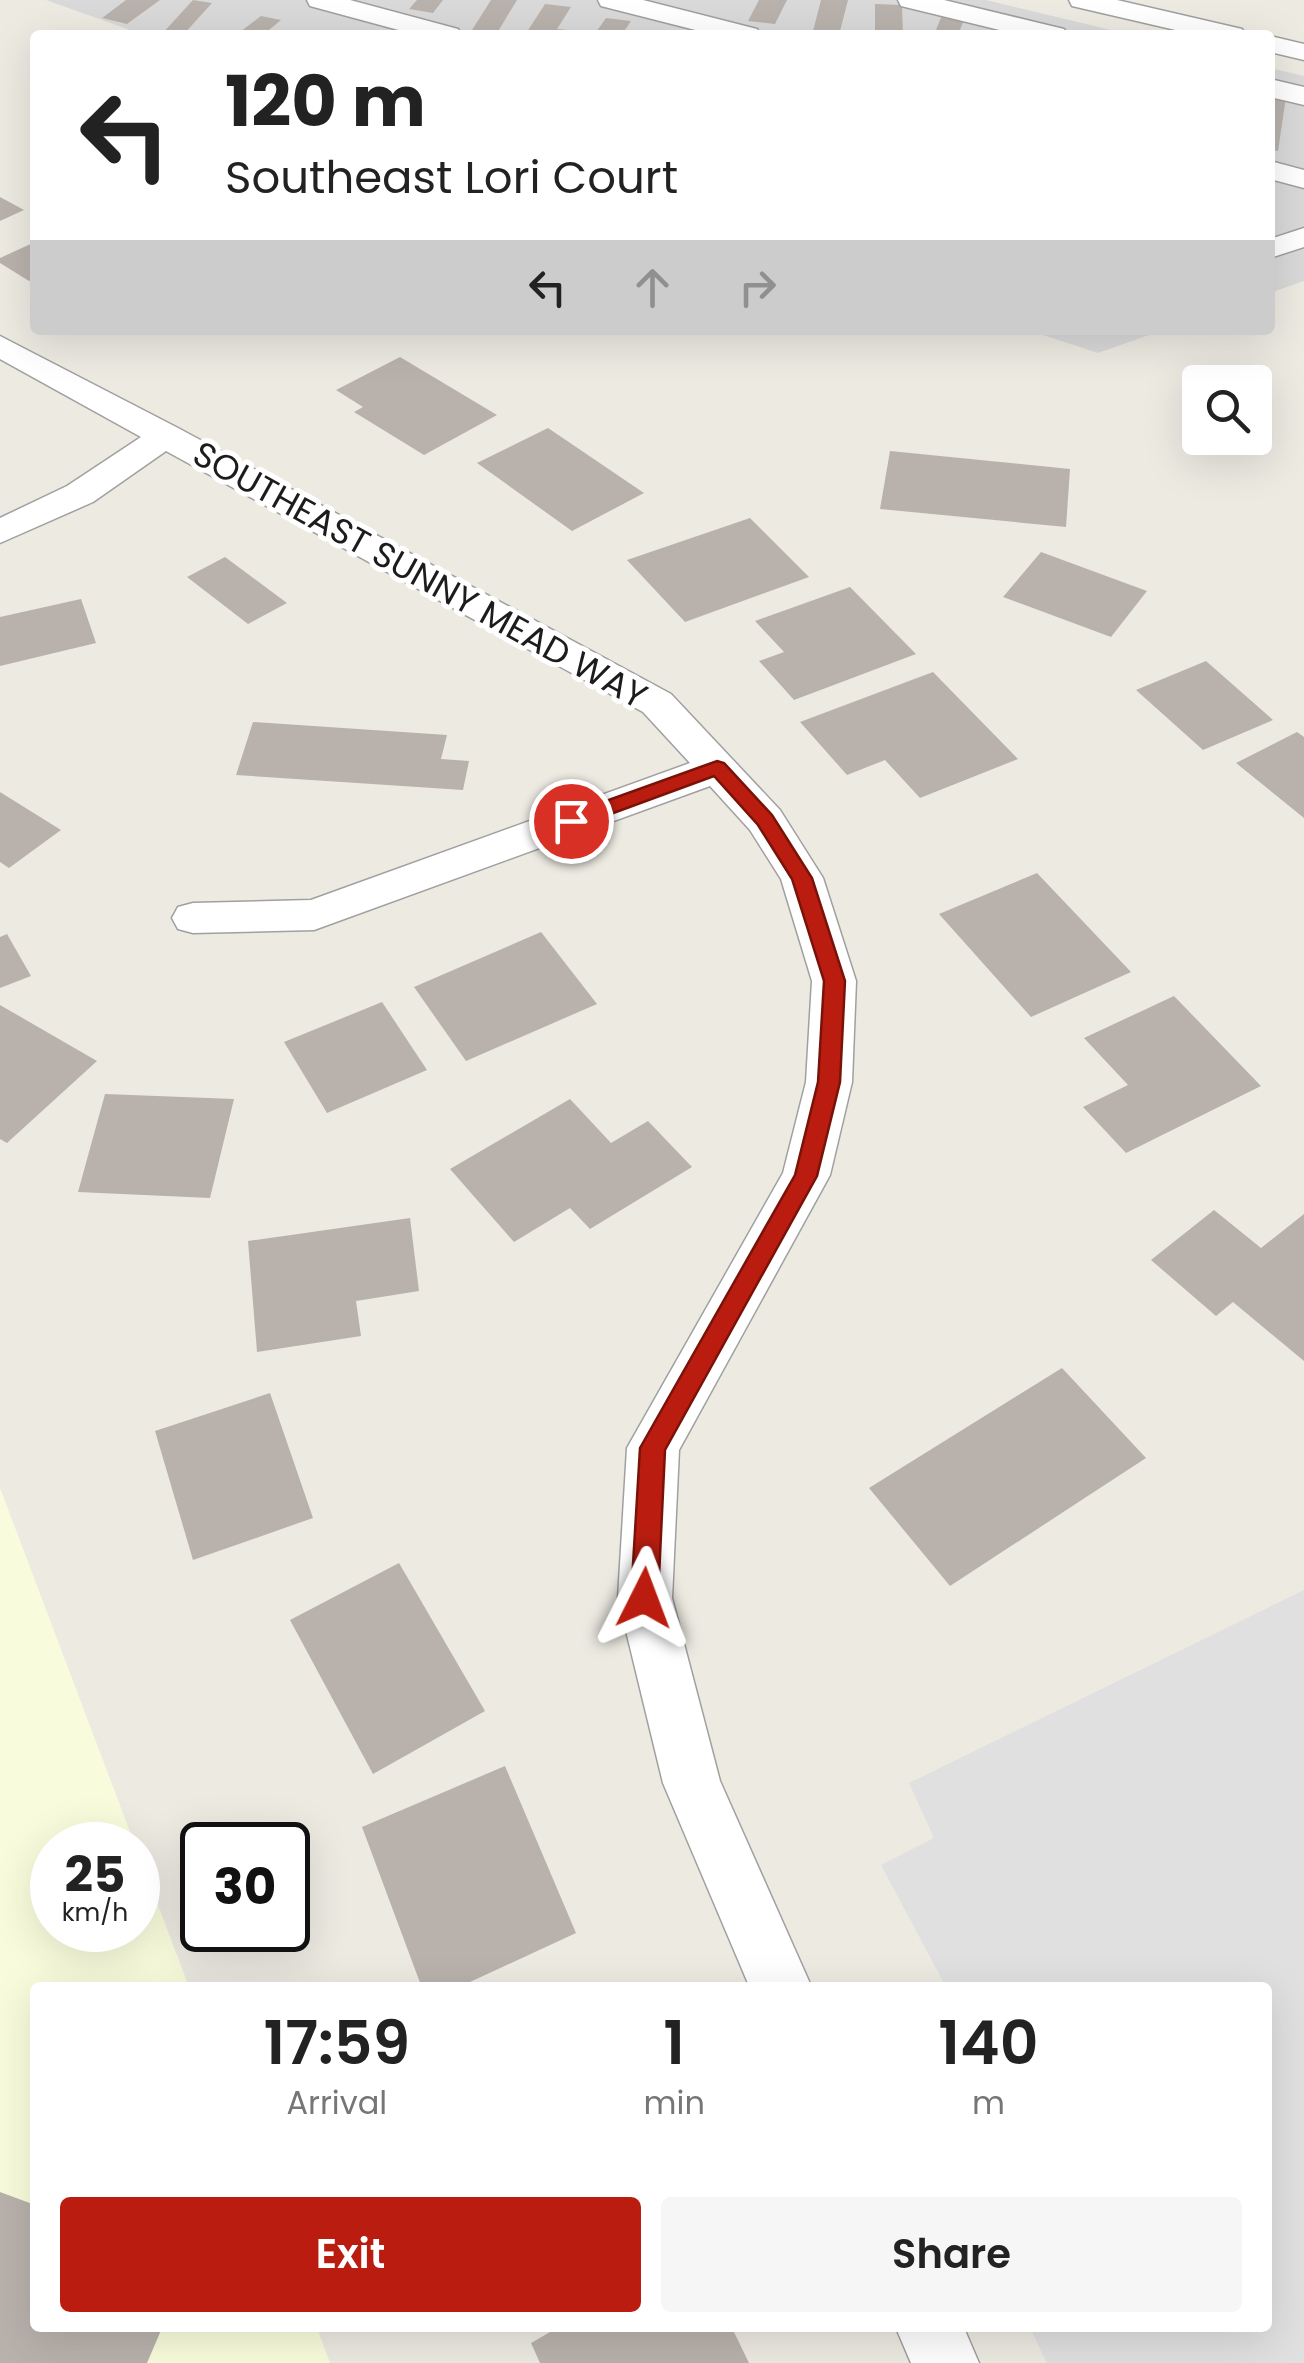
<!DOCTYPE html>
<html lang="en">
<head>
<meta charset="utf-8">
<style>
	:root { --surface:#fff; --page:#f6f6f6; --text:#222; --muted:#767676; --accent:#ba1d0f }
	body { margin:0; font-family:Poppins,sans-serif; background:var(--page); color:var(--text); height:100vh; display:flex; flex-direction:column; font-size:38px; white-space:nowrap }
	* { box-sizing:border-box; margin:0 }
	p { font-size:32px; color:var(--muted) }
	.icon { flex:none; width:55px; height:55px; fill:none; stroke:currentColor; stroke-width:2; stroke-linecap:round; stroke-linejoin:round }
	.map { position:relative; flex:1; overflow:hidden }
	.side { position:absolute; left:30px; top:1982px; width:1242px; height:350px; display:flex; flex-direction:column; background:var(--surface); border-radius:10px; box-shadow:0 10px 40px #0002 }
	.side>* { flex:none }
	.guide { position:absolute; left:30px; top:30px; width:1245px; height:305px; border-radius:10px; box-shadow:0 10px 40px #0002; background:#fff; color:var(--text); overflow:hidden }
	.controls { position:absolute; left:1182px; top:365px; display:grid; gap:20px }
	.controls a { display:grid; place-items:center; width:90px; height:90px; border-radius:10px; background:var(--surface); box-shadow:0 10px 40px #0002; font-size:50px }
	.speed { position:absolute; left:30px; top:1822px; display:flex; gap:20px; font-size:50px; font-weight:700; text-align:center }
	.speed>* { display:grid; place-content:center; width:130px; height:130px; border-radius:50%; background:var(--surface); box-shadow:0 10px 40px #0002; line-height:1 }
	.speed small { font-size:25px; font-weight:400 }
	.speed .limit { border:5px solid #111; border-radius:15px; background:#fff; color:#111 }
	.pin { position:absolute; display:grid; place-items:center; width:85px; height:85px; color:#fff; margin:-42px; border:5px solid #fff; border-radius:50%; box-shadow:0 2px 10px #0007 }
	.me { position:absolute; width:110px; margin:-55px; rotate:3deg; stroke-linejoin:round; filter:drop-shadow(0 0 8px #0008) }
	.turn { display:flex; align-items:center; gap:35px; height:210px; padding:0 30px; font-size:45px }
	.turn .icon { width:130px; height:130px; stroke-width:2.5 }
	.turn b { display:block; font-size:70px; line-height:85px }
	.lanes { display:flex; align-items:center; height:95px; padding:0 30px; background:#0003; justify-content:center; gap:50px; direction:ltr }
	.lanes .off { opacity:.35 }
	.eta { display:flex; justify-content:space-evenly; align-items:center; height:170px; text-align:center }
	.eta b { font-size:60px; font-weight:600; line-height:70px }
	.action { display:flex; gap:20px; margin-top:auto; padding:20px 30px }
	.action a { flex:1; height:115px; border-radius:10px; background:var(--accent); color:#fff; font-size:40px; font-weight:600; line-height:115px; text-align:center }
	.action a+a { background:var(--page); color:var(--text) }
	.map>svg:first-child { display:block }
</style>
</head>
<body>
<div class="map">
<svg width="1304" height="2363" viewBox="0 0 1304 2363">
	<rect width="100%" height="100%" fill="#edeae2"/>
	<path fill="#dad9d9" d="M46,0H986L1132,35H144Z
		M1270,68L1304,76V281L1270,293Z
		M1028,330H1163L1098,353Z"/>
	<path fill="#f9fcdc" d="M0,1488L135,1845H52V1930H138V1852L189,1987L35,1988V2328H317L330,2363H0Z"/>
	<path fill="#e0e0e0" d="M1304,1590V2363H1047L1030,2328H1268V1988L946,1987L881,1865L934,1838L909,1783Z"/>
	<path fill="#b9b2ac" d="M126,0H160L127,24L102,18Z
		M193,0L212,3L183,35H161Z
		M417,0H443L433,13L409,9Z
		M491,0H517L497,33L472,30Z
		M759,0H787L775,24L748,21Z
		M821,0H848L839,35H812Z
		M545,4L571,7L557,29L579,31L577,35H525Z
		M875,4L902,5L903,35H875Z
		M942,15L965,17L958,35H934Z
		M261,16L281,20L263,35H236Z
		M606,18L631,21L625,30L640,32L638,35H594Z
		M1270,95L1286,97L1278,151L1270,150Z
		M0,197L24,210L0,221Z
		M35,242V278L29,281L0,263V258Z
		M400,357L497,415L424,455L354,412L363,407L336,390Z
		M548,428L644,493L572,531L477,463Z
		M890,451L1070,469L1066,527L880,509Z
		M750,518L809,577L685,622L627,560Z
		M1041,552L1147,591L1111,637L1003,597Z
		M225,557L287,603L248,624L187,577Z
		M850,587L916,654L794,700L759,661L784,652L755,621Z
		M81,599L96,643L0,666V617Z
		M1206,661L1273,720L1203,750L1136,690Z
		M933,672L1018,759L920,798L885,760L847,775L800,722Z
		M253,722L447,735L441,759L469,761L463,790L236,775Z
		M1297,732L1304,737V818L1236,763Z
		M0,792L61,830L9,868L0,862Z
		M1037,873L1131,972L1031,1017L939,914Z
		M541,932L597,1004L466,1061L414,987Z
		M7,934L31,976L0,988V937Z
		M1174,996L1261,1086L1126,1153L1083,1107L1128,1085L1084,1038Z
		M382,1002L427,1070L327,1113L284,1042Z
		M0,1005L97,1061L7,1143L0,1139Z
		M105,1094L234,1099L210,1198L78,1192Z
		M570,1099L611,1143L648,1121L692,1167L590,1229L570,1208L514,1242L450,1169Z
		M1214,1210L1261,1248L1304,1214V1361L1233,1302L1216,1316L1151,1260Z
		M410,1218L419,1291L356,1301L361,1336L257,1352L248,1241Z
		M1062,1368L1146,1458L950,1586L869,1488Z
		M270,1393L313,1518L193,1560L155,1431Z
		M399,1563L485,1711L373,1774L290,1620Z
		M505,1766L576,1933L457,1988H422L362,1827Z
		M0,2192L35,2205V2328H162L147,2363H0Z
		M557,2328H732L749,2363H540L531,2343Z"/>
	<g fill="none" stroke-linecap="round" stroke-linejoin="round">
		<g stroke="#a0a0a0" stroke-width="3">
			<path id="minor" d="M307,0H350L458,29L462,35H417L310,6Z
				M598,0H643L757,29L761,35H715L601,6Z
				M898,0H944L1064,29L1068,35H1020L901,6Z
				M1069,0H1117L1242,29L1246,35H1197L1072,6Z
				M1270,36L1304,44V60L1270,52Z
				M1270,79L1304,87V105L1270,97Z
				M1270,161L1304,170V188L1270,179Z
				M1304,228V247L1270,258V239Z
				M0,336L178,428L671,694L780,810L823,878L856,981L852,1082L830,1175L679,1450L672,1598L720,1781L812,1988H750L663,1783L618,1598L627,1448L783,1173L806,1082L812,981L781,879L750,830L710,786L314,930L193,933L178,929L172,918L178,907L193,903L311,900L690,763L643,712L166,451L93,502L0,543V518L67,486L141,437L0,359Z
				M896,2328H964L979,2363H911Z"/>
		</g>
		<use href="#minor" fill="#fff" fill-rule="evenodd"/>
	</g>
	<path fill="#ba1d0f" stroke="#79130a" stroke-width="2.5" d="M717,761L724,763L772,815L812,878L845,981L840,1082L817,1176L665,1450L658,1598L654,1606L644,1610L635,1606L631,1598L640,1448L795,1175L818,1082L824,981L792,879L758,825L714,776L578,826L571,828L561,821L564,816Z"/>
	<g text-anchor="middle" stroke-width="10" stroke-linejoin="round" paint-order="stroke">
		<g font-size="35" fill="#1c1c1c" stroke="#fff">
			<text transform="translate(420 575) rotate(29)" y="12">SOUTHEAST SUNNY MEAD WAY</text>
		</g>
	</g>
</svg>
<div class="controls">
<a><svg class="icon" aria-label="search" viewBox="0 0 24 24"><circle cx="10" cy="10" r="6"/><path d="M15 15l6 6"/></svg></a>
</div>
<div class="speed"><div>25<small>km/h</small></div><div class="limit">30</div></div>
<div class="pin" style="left:571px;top:821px;background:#d93025"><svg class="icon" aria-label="arrive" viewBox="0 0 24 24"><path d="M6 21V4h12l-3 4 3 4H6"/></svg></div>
<svg class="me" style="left:644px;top:1598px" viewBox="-20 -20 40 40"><path d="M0-17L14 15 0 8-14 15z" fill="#ba1d0f" stroke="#fff" stroke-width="4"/></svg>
<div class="guide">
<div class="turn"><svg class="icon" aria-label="left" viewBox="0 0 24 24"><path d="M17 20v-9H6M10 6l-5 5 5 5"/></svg><div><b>120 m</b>Southeast Lori Court</div></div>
<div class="lanes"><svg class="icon" aria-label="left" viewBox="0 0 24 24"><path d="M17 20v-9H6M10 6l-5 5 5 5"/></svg><svg class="icon off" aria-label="ahead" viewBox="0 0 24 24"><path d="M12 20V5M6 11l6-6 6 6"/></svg><svg class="icon off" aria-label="right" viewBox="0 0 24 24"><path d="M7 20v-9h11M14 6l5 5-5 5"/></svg></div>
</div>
<section class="side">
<div class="eta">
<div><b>17:59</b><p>Arrival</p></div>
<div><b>1</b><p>min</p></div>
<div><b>140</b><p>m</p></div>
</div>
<div class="action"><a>Exit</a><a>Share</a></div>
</section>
</div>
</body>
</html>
